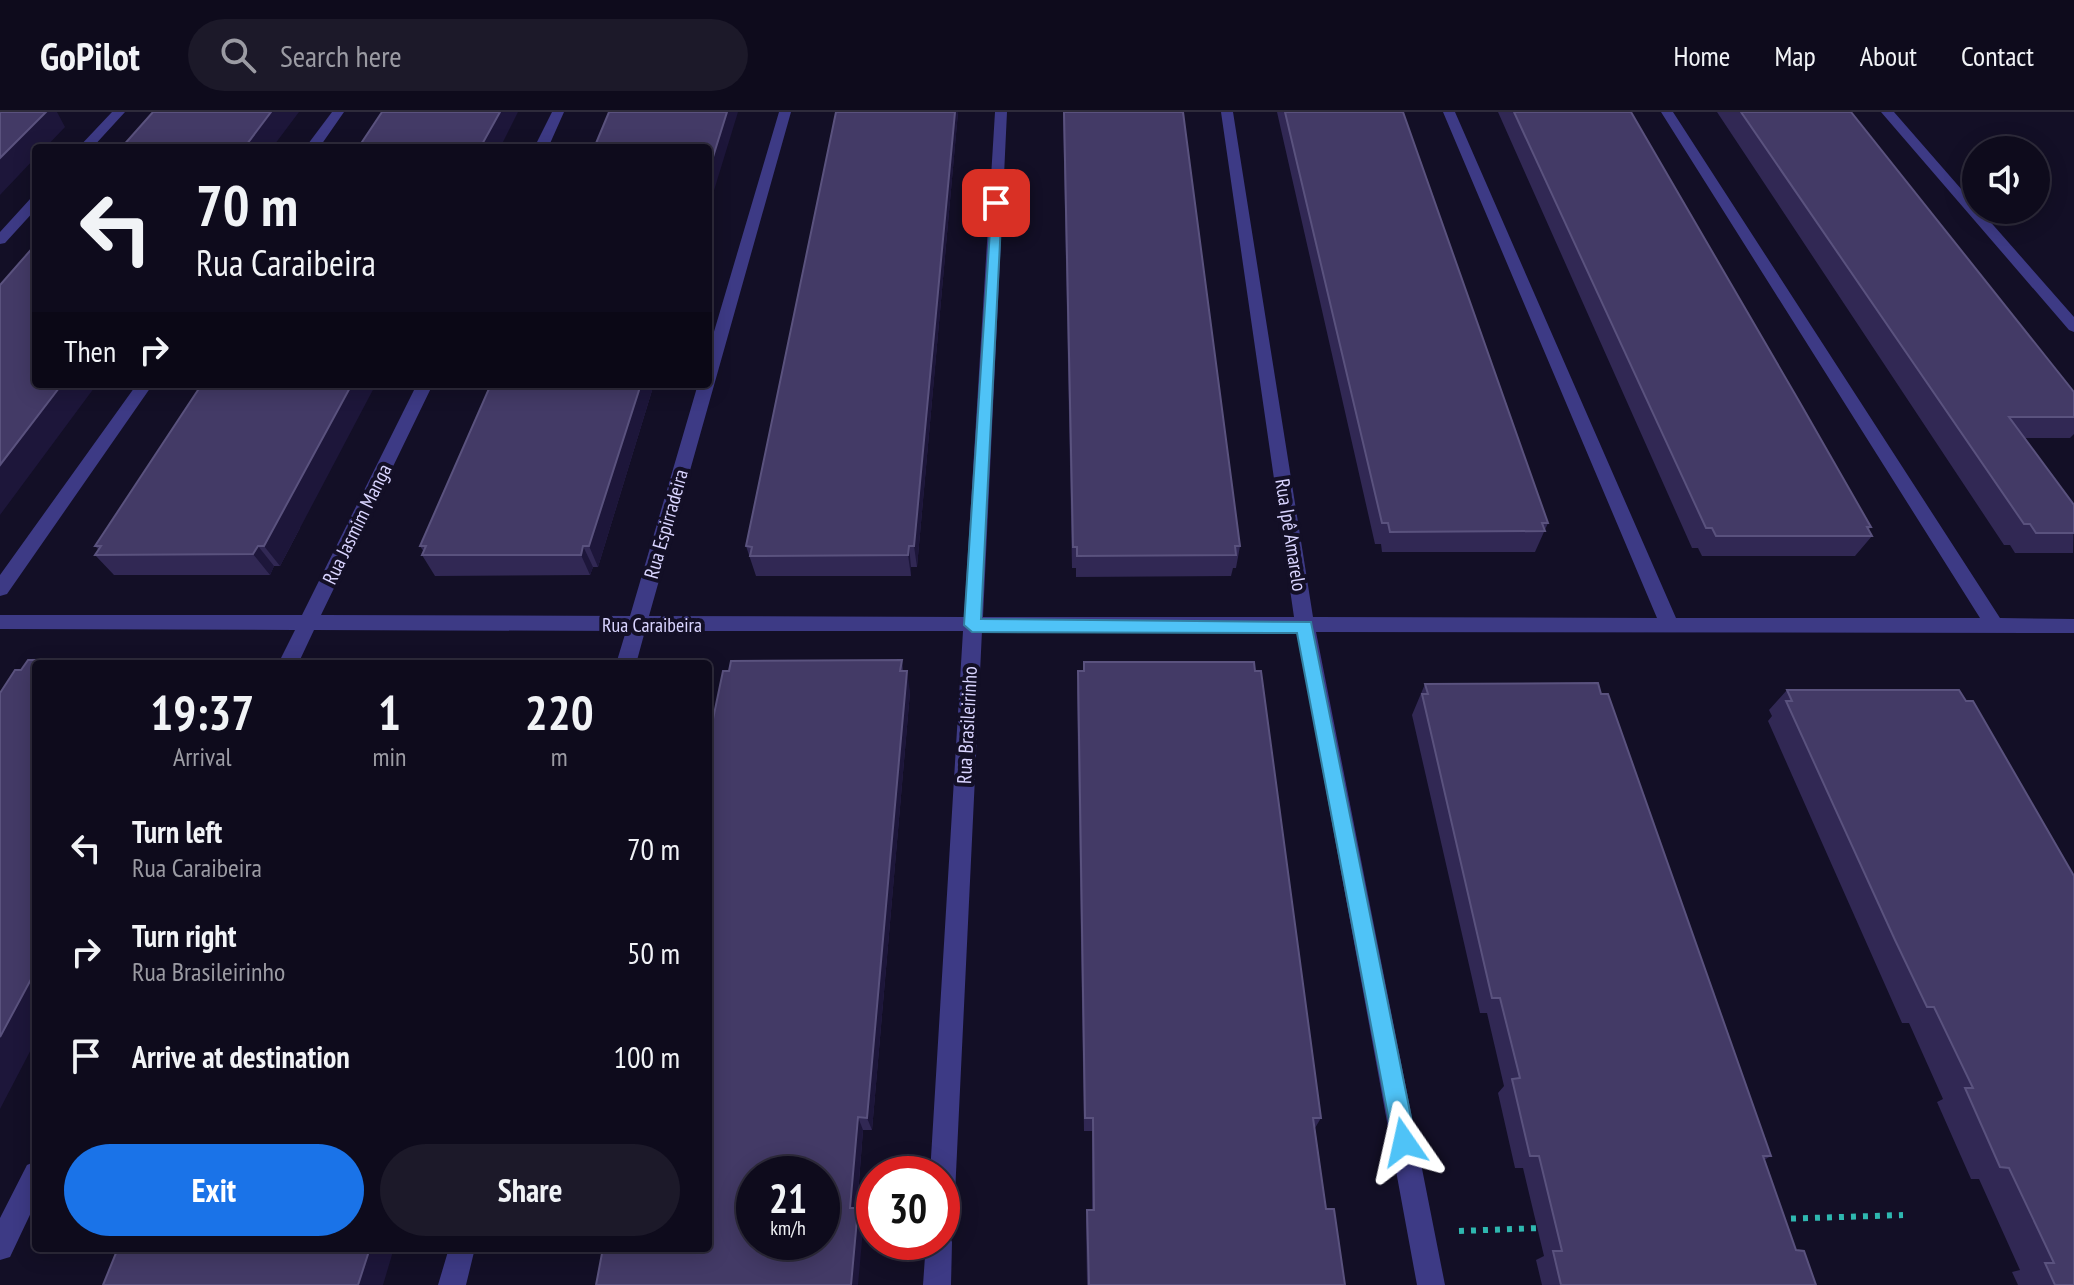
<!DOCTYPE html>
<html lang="en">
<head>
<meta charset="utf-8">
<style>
	:root { --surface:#0e0b1c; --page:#1c1929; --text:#f1f3f6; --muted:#9b9ba3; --line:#2e2b3b; --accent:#1a73e8 }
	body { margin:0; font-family:"PT Sans Narrow",sans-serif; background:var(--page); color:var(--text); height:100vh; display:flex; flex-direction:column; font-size:30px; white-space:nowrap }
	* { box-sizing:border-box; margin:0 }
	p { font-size:26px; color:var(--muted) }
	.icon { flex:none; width:44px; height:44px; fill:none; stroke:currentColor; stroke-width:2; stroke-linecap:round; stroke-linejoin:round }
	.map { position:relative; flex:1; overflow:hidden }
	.side { position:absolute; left:32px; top:548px; width:680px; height:592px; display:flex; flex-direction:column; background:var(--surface); border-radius:8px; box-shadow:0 4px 20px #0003,0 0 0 2px var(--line) }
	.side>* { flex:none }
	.banner { position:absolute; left:32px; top:32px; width:680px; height:244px; border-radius:8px; box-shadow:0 4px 20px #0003,0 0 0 2px var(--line); background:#0e0b1c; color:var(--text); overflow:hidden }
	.buttons { position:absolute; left:1962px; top:24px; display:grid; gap:16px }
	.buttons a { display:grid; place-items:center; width:88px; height:88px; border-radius:50%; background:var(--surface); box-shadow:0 4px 20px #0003,0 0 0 2px var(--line); font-size:40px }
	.speed { position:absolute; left:736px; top:1044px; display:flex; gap:16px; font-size:40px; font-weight:700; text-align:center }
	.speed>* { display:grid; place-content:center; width:104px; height:104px; border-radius:50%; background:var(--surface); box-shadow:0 4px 20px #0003,0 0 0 2px var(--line); line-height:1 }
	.speed small { font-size:20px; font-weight:400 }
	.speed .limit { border:12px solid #d22; background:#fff; color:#111 }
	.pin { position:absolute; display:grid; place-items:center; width:68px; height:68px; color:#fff; margin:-34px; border-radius:16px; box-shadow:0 4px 12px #0006 }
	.me { position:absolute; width:88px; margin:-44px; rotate:349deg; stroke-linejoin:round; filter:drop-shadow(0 0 6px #0008) }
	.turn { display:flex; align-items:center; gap:28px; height:168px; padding:0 32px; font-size:36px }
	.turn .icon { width:104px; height:104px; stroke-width:2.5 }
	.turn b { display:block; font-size:56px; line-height:68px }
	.then { display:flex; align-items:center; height:76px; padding:0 32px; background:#0003; gap:16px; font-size:30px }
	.eta { display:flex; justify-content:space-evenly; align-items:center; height:136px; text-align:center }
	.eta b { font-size:48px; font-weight:700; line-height:56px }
	.cta { display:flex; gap:16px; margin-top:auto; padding:16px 32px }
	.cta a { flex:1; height:92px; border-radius:48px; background:var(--accent); color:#fff; font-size:32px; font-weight:700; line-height:92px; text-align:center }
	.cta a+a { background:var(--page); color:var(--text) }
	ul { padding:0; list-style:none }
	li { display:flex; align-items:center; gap:24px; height:104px; padding:0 32px }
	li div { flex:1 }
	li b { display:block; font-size:30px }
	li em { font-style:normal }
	header { display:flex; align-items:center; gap:48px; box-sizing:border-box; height:112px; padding:0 40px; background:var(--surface); border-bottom:2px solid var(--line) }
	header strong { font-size:38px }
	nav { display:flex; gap:44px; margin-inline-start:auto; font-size:28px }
	.search { width:560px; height:72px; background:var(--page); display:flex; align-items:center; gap:20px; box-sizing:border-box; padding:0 28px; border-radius:44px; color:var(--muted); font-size:30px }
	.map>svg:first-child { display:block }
</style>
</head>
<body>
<header>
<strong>GoPilot</strong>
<div class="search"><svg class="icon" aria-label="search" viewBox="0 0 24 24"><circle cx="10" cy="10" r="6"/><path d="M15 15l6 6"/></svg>Search here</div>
<nav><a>Home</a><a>Map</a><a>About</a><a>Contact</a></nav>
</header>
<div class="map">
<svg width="2074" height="1173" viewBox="0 0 2074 1173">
	<rect width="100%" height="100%" fill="#130f26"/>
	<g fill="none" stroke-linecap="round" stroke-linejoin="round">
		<path stroke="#2fb8b0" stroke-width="6" stroke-dasharray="5 7" stroke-linecap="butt" d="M1779,1107L1903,1103
			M1459,1119L1541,1116"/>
		<path fill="#3d3a85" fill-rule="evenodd" d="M112,0H125L92,36H78Z
			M332,0H344L319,36H305Z
			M552,0H564L548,36H534Z
			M779,0H791L649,504L964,505L995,0H1007L983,505H1294L1221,0H1233L1313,505L1657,506L1443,0H1455L1676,506H1980L1661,0H1673L2000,506L2074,507V521L1316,520L1445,1173H1417L1297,520L982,519L955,1082L951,1091L942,1095V1062H930L963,519H645L636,552H616L626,519L314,518L298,552H278L295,518L0,517V503H302L417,272H433L321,503L630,504L698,272H708V240Z
			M1881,0H1894L1976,94V98H1980L2074,205V220L2069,218Z
			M36,85V97L5,131L0,132V120L31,86Z
			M137,272H153L7,482L0,484V463Z
			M36,1049V1090L10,1145L0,1148V1106L27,1053Z
			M942,1118L948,1121L952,1130L951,1173H923L926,1130H942Z
			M449,1136H475L466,1173H438Z"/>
	</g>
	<path fill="#312854" d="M958,0L917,455H911V464H756L746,434Z
		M1063,0H1183L1240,434L1236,456H1233L1231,464L1076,465V456H1072Z
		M1277,0H1403L1548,411L1535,440H1382L1381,432H1375Z
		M1498,0H1631L1871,415L1868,418L1872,424L1855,444H1702L1698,436H1692Z
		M1717,0H1851L2074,280V322L2070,326H2025L2074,393L2073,441H2015L2010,433H2004Z
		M491,272H654L598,455H593L590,463L435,464L422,443L424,440L420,434Z
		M300,416L280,454H274L270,463H114L95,443L98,437L95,434Z
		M902,548L903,559L910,580L872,1018H863L857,1096L864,1107L603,1136Z
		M1084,550L1321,1006L1315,1016L1326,1097L1345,1173H1087L1086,1109L1087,1098H1092V1019H1084L1077,580L1078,559H1083Z
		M1425,572L1771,1044L1764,1048L1796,1138L1816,1173H1542L1536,1148L1544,1144L1523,1056H1515L1498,981L1504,974L1487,901H1480L1412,603Z
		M1787,578L2074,1173H2018L2012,1160L2020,1158L1979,1067H1971L1937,990L1943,987L1909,911H1902L1768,609L1772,604L1769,598Z"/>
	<path fill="#1d163a" d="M46,0H57L65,15L45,36H36V45L0,83V46Z
		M271,0H299L272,36H244Z
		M500,0H518L500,36H480Z
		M727,0H738L708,98V61Z
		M955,0H958L917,455L914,434Z
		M62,272H97L0,403V353Z
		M352,272H376L280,454L264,434Z
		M641,272H654L598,455L589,434Z
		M258,434L274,454L270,463L253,442Z
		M583,434L593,455L590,463L581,443Z
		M909,434L911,455V464L908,443Z
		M907,559L910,580L872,1018L867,1006Z
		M36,858V928L0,997V925Z
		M858,1005L863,1018L856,1107L850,1096Z
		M858,1096L864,1107L858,1173H851Z
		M370,1136H394L383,1173H358Z"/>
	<path fill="#433a66" stroke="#5a527e" stroke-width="2" fill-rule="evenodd" d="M0,0H46L0,46Z
		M153,0H271L244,36H121Z
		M382,0H500L480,36H358Z
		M609,0H727L708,61V36H594Z
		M836,0H955L914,434H909L908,443L750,444L752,435L746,434Z
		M1064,0H1183L1240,434H1235L1236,443L1077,444V435H1073Z
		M1285,0H1403L1548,411H1542L1545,419L1390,420L1388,411H1382Z
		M1514,0H1631L1799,289L1871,415H1867L1872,424H1716L1712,416H1706Z
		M1741,0H1851L2074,280V305H2009L2074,393V421H2036L2030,412H2024Z
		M36,132V272H62L0,353V173Z
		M202,272H352L264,434H258L253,442L95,443L101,434H95Z
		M491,272H641L589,434H583L581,443H422L426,434H420Z
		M198,547L196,552H36V858L0,925V581L15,558H21L28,548Z
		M902,548L900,559H907L867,1006L858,1005L850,1096H858L851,1173H596L603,1136H708V631L723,559H729L731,549ZM754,1062H822V1130H754Z
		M379,549H549L548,552H378Z
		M1084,550H1254L1255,559H1261L1321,1006H1313L1326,1097H1334L1345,1173H1089L1087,1098H1094L1093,1006H1085L1078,559H1084Z
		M1598,571L1601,582H1608L1771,1044H1763L1796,1138L1804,1139L1816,1173H1561L1553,1139H1562L1539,1044H1530L1512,967L1520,966L1500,886H1492L1422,582H1428L1425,572Z
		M1787,578H1959L1966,589H1973L2074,764V1173H2055L2045,1151H2054L2009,1056L2000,1055L1965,976H1973L1934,895H1927L1895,828L1786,589H1792Z
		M118,1136H370L358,1173H103Z"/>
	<path fill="#4fc3f7" stroke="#337fa1" stroke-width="2" d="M992,88L1002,91L981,507L1311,510L1416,1030L1412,1038L1404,1041L1396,1038L1393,1030L1297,521L972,520L964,513Z"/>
	<g text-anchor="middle" stroke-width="8" stroke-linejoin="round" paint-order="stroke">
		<g font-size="20" fill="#d9d4ff" stroke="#130f26">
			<text transform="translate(357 412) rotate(-64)" y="7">Rua Jasmim Manga</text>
			<text transform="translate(666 412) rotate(-74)" y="7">Rua Espirradeira</text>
			<text transform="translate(1291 423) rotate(81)" y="7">Rua Ipê Amarelo</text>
			<text x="652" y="520">Rua Caraibeira</text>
			<text transform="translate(967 613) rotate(-87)" y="7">Rua Brasileirinho</text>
		</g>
	</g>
</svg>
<div class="buttons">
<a><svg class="icon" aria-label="sound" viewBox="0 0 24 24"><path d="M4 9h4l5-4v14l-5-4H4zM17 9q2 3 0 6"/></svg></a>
</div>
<div class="speed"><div>21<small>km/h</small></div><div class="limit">30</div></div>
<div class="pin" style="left:996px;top:91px;background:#d93025"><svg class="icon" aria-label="arrive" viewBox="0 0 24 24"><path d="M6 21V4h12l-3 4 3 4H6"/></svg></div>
<svg class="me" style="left:1404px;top:1030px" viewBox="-20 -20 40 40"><path d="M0-17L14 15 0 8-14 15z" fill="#4fc3f7" stroke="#fff" stroke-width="4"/></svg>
<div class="banner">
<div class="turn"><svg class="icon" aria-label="left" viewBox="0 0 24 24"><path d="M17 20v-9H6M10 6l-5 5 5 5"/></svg><div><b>70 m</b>Rua Caraibeira</div></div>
<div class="then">Then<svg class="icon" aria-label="right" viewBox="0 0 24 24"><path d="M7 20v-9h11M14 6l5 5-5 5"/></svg></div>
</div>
<section class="side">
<div class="eta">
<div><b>19:37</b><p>Arrival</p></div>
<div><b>1</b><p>min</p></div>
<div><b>220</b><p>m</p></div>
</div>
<ul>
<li><svg class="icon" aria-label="left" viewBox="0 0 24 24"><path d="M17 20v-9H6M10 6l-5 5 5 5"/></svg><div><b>Turn left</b><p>Rua Caraibeira</p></div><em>70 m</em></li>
<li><svg class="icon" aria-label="right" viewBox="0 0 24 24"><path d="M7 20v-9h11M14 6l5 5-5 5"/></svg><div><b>Turn right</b><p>Rua Brasileirinho</p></div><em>50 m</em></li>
<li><svg class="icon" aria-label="arrive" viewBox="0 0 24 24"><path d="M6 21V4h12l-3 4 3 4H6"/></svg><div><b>Arrive at destination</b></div><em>100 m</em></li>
</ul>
<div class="cta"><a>Exit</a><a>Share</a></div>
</section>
</div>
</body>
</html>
